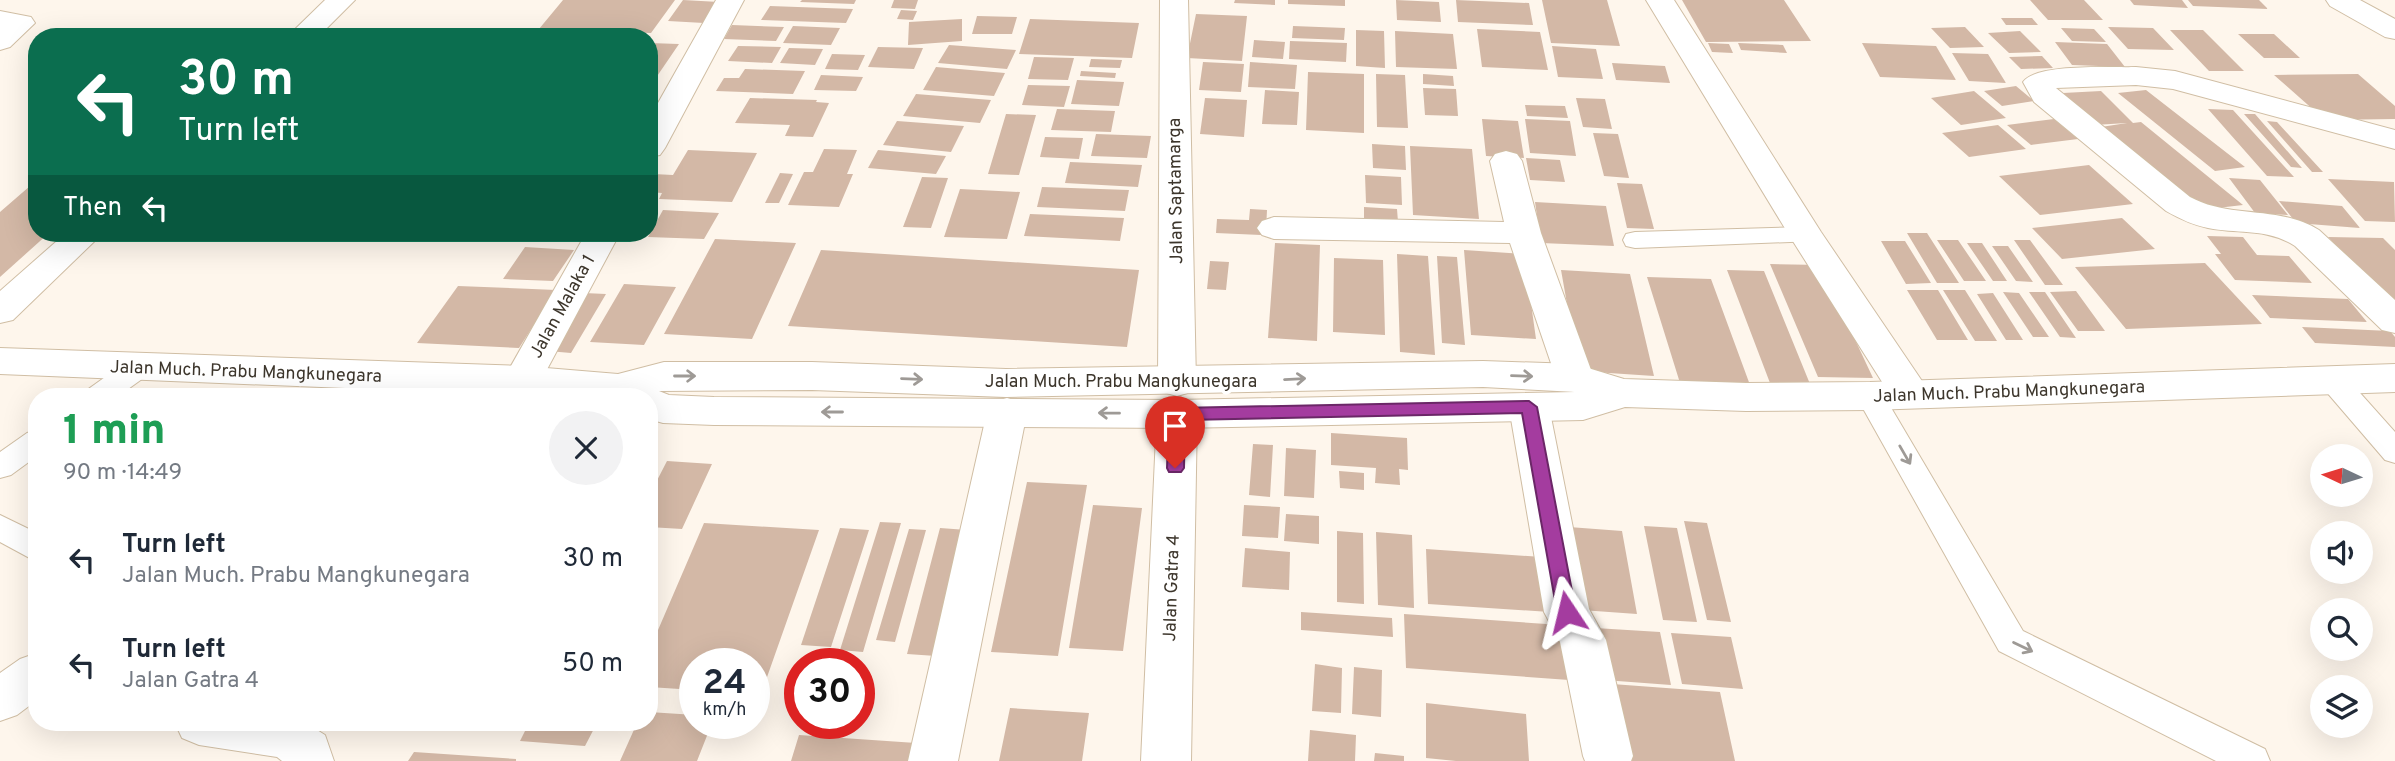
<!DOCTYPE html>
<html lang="en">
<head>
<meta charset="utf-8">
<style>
	:root { --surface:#fff; --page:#f2f2f3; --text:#1f2937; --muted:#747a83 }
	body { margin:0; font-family:Overpass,sans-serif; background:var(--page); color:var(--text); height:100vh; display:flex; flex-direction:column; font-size:26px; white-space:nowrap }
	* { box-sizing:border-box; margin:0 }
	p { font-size:23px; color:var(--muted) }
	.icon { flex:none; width:38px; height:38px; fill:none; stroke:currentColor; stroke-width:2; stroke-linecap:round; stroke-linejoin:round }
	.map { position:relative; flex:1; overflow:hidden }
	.side { position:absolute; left:28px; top:388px; width:630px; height:343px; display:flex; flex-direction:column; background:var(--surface); border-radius:28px; box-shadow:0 7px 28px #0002 }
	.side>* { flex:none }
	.banner { position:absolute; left:28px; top:28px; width:630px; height:214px; border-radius:28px; box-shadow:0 7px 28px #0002; background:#0b6e4f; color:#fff; overflow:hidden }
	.needle { width:46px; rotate:274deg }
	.buttons { position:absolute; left:2310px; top:444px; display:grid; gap:14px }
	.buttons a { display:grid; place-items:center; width:63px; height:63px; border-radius:50%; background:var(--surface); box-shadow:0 7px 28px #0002; font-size:35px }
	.speed { position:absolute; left:679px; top:648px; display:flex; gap:14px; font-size:35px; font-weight:700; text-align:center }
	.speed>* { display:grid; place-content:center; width:91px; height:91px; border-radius:50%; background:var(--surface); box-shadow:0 7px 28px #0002; line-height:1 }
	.speed small { font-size:18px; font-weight:400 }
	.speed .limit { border:10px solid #d22; background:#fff; color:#111 }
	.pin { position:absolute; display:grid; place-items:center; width:60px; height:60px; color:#fff; margin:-72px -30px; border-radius:50% 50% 50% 0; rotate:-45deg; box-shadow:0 0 7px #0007 }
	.pin .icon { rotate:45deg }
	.me { position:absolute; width:77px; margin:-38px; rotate:350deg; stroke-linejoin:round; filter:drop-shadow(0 0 5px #0008) }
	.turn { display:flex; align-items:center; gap:24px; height:147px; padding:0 35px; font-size:32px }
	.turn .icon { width:91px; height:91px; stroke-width:2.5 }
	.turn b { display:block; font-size:49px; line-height:60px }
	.then { display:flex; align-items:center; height:66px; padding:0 35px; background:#0003; gap:14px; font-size:26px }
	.round { display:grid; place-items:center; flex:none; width:74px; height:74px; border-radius:37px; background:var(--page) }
	.overview { display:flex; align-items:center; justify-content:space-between; height:119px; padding:0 35px }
	h1 { font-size:42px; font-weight:800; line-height:52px; color:#1e9e55 }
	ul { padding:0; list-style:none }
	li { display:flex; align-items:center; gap:21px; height:105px; padding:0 35px }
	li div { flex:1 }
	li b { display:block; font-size:26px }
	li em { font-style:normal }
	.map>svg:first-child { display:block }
</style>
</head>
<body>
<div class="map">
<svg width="2395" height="761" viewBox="0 0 2395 761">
	<rect width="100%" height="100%" fill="#fef6ec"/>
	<path fill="#d3b8a6" d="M563,0H675L651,33L539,29Z
		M683,0L719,2L704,23L668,21Z
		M802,0H856L854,4L800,2Z
		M894,0H918L915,9L891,8Z
		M1235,0H1275V5L1234,3Z
		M1288,0H1345V6L1288,4Z
		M1396,0L1439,2L1441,22L1397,20Z
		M1456,0L1529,3L1533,25L1458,22Z
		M1542,0H1607L1620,46L1551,43Z
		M1682,0H1784L1811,41L1706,42Z
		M2030,0H2084L2103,20H2048Z
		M2130,0H2182L2188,8L2134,5Z
		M2188,0H2259L2268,9L2193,6Z
		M770,6L853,9L846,23L761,20Z
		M901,10L917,11L913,20L897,19Z
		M1196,14L1247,16L1242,61L1187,58Z
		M977,16L1017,17L1012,34H972Z
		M2001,18H2032L2038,25H2006Z
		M962,19V41L908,45L909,22Z
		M1030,19L1139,23L1132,58L1019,54Z
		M732,25L784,27L776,41L724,39Z
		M793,26L840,28L831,45L783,43Z
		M1293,26L1345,28L1344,40L1292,38Z
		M1965,27L1984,47L1950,48L1931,28Z
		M2108,27L2153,28L2174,50L2128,49Z
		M2061,28L2094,29L2106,42L2072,41Z
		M1477,29L1540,32L1548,70L1482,67Z
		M1356,30L1384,31L1385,68L1356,66Z
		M2170,30H2203L2244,71H2209Z
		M1395,31L1453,34L1457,69L1396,67Z
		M2020,31L2041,52L2009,53L1988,33Z
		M2238,34H2274L2300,58H2264Z
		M1254,40L1285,42L1283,59L1252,57Z
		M1290,41L1347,43L1346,62L1289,59Z
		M2055,42L2107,44L2125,67L2072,65Z
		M649,43L679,44L649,88Z
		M1708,43L1729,44L1733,53L1712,52Z
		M1738,43L1783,45L1787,53L1741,50Z
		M1862,43L1936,46L1956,80L1880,77Z
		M949,45L1016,50L1007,69L938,63Z
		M738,46L781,47L772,63L728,61Z
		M1552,46L1596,49L1603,79L1558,77Z
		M878,47L923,48L914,69L868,67Z
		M789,48L823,49L815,65L780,63Z
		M1952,53L1988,54L2006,83L1969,81Z
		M832,54L865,55L858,70L825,69Z
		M2042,56L2053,68L2021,69L2009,57Z
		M1034,57L1074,58L1068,80L1028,79Z
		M1091,59L1122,60L1120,68L1089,67Z
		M1203,62L1244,64L1241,92L1199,90Z
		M1250,62L1297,65L1295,89L1248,87Z
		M1612,63L1665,66L1670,83L1616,80Z
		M936,67L1005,73L994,96L923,90Z
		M745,69L805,71L793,94L716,91L724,78H739Z
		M1081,71L1116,73L1115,78L1080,76Z
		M1308,72L1364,74V133L1306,130Z
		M1376,74L1405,75L1408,128L1377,127Z
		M1423,74L1453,76L1454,86L1423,84Z
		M2358,74L2395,106V119L2325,120L2274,75Z
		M821,75L863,77L856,91L814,90Z
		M1077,80L1124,82L1119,106L1071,104Z
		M1028,85L1070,86L1064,107L1022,105Z
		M2016,86L2034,101L2002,106L1984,91Z
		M1423,88L1456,89L1458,116L1425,115Z
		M1265,90L1299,92L1297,125L1262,124Z
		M2146,90L2245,167L2215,171L2118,93Z
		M1974,91L2006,118L1961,125L1931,98Z
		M2101,91L2133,123L2141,122L2243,205L2200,210L2101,127L2127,123L2094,125L2063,93Z
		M916,94L991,100L980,123L903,116Z
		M750,98L817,100L816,102L829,103L813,137L785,136L790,125L735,123Z
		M1205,98L1247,100L1244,137L1200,134Z
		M1576,98L1605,99L1612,129L1583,127Z
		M1525,105L1565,106L1568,118L1527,116Z
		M1057,109L1115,111L1111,132L1051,130Z
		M2208,109L2233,110L2294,177L2267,176Z
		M1006,114L1036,115L1019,175L988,174Z
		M2244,114H2255L2302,168L2291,167Z
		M1482,119L1518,121L1524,158L1486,156Z
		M1525,119L1570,121L1576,156L1530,153Z
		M2054,119L2078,139L2031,145L2007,125Z
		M897,121L964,126L951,152L883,145Z
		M2267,121L2277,122L2323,172H2312Z
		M1998,125L2026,149L1969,157L1942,133Z
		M1593,133L1618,134L1629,178L1604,176Z
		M1096,134L1151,136L1147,158L1091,156Z
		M1045,137L1083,138L1079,159L1040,157Z
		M1372,144L1405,146L1406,170L1373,168Z
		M1410,146L1472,149L1479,219L1413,215Z
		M824,149L857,150L847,174H853L839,207L788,205L804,172H813Z
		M688,150L757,153L732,202L659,199L662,193L649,192V180L653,174L673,175Z
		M878,150L946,156L936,174L868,168Z
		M1526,158L1560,160L1565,182L1530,180Z
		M1070,162L1142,165L1138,187L1065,183Z
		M2089,165L2133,204L2040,215L1999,176Z
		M780,173L793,174L779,203H765Z
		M1365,175L1401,177L1402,205L1366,203Z
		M922,177L948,178L931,228L903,227Z
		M2229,178L2260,180L2288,215L2255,213Z
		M2328,179L2394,182L2395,222L2365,221Z
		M1617,183L1642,184L1654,229L1627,228Z
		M30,186L37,187V233H49L0,277V212Z
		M1042,187L1129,190L1125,211L1037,207Z
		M960,189L1020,192L1007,239L944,237Z
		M2279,201L2342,206L2360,228L2296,223Z
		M1535,202L1606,206L1614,246L1541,243Z
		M1364,207L1397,209L1398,222L1364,220Z
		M1250,209L1267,210L1266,230H1262L1261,235L1216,233L1217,219L1249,220Z
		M663,210L719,213L704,239L648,237Z
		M1030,214L1124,218L1120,241L1024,236Z
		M2122,218L2155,249L2062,259L2032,228Z
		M1907,233H1927L1959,283H1937Z
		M2207,236L2243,237L2257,255L2289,256L2312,283L2235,280L2215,254H2221Z
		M2328,237L2383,238L2395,250V309Z
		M715,239L796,243L752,339L664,334Z
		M1937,240H1958L1986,281H1964Z
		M2014,240H2030L2063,285H2045Z
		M1881,241H1905L1931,283L1906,284Z
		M1275,243L1320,245L1317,341L1268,338Z
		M1967,243H1982L2007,281H1993Z
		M1992,246H2008L2033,282L2016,281Z
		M525,247L574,250L553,281L503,279Z
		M821,250L1139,270L1127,347L788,326Z
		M1464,250L1524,254L1536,339L1471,335Z
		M1397,254L1428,256L1435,355L1400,352Z
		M1437,256L1457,257L1465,345L1442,343Z
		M1334,258L1383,260L1385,335L1333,332Z
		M1210,261L1229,262L1226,290L1207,289Z
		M2205,263L2262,324L2126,329L2075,267Z
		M1770,264L1820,265L1873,378L1818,377Z
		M1561,270L1630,274L1654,376L1579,371Z
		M1727,270L1764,271L1810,384L1770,383Z
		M1647,277L1711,279L1750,385L1680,383Z
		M624,284L676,287L644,345L590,342Z
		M458,286L556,290L519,348L417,343Z
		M1907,290H1938L1968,340H1937Z
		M1943,290H1965L1997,341H1975Z
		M2076,291L2105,331H2078L2050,292Z
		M2003,292L2019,293L2049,337H2033Z
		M2029,292H2045L2076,338L2060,337Z
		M584,293L606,294L571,353L548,351Z
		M1993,293L2023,340H2006L1977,294Z
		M2252,295L2348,299L2367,322L2270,318Z
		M2302,327L2390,331L2395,337V347L2315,343Z
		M1331,433L1407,438L1408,470L1399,469L1400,485L1375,483L1376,468L1331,465Z
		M1253,444L1273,445L1270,497L1249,495Z
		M1286,448L1316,450L1314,498L1284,496Z
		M667,461L712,464L682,529L649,527V496Z
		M1339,471L1364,473V490L1340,488Z
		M1027,482L1087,485L1058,656L991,652Z
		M1093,505L1142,508L1123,651L1069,648Z
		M1244,505L1280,507L1278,538L1242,536Z
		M1286,514L1319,516V544L1284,541Z
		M1684,521L1707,523L1731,622L1707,620Z
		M880,522L901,523L863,652L840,650Z
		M704,523L819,530L761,694L754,693V663H695V690L649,687V651Z
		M1644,526L1677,528L1697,622L1663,620Z
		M1569,527L1622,531L1637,614L1581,610Z
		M840,528L869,530L831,647L801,645Z
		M940,528L967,530L936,656L907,654Z
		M909,529L926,530L895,642L876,640Z
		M1337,531L1363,533L1364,604L1337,602Z
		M1376,532L1412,535L1414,608L1378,605Z
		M1245,548L1290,552L1289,590L1242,587Z
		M1426,549L1542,557L1550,612L1428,604Z
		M1301,612L1392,618L1393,637L1301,630Z
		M1404,614L1561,625L1569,680L1406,668Z
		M1595,628L1660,632L1671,685L1604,680Z
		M1671,633L1731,637L1743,689L1682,684Z
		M1315,664L1342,668L1341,713L1312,711Z
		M1354,667L1382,670L1381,717L1352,714Z
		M1612,684L1720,692L1735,761H1624Z
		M1426,703L1526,714L1529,761H1456L1426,758Z
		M1010,708L1089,713L1082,761H999Z
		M649,712L695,715V723H712L697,761H620L637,723H649Z
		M313,723H385L380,731L311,727Z
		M529,723H597L585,746L520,741Z
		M1310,730L1356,735L1355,761H1308Z
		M799,735L916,743L912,761H791Z
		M414,752L516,759V761H408Z
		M1375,753L1404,756V761H1374Z"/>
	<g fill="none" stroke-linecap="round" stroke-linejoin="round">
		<g stroke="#d0bea4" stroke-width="2">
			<path id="lane" d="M1806,227L1815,229L1818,235L1815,241L1635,248L1626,246L1623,240L1626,234L1635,232Z
				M139,357L149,360L153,367L149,374L117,397H83L87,390L129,360Z
				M2334,372L2344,375L2395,432V463L2385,460L2324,389L2320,382L2324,375Z
				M1870,386L1880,389L2023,631L2265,749L2270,761H2216L1999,651L1856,396L1860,389Z
				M37,430V456L11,475L0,478V452L27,433Z
				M0,515L37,533V562L0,542Z"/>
		</g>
		<g stroke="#d0bea4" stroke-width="2">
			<path id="street" d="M325,0H355L318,37H287Z
				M716,0H744L665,148L660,155L649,157V119Z
				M1160,0H1188L1196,382L1191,392L1177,396L1163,392L1158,382Z
				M1646,0H1674L1821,232L1924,384L1929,394L1924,404L1910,408L1896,404L1789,235Z
				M2326,0H2360L2395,19V39L2385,37L2330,6Z
				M0,11L31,17L35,23L10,47L0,50Z
				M2136,67L2175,71L2395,130V149L2173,89L2136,85L2056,88L2190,197C2230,219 2279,205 2319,230L2395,300V333L2382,330L2295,246C2268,228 2238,234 2208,228C2193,225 2180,219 2166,211L2034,102L2023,82C2036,63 2112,68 2136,67Z
				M1506,151L1517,154L1522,161L1541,233L1594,378L1589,388L1575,392L1561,388L1556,378L1510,243L1274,239L1262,235L1257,228L1262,221L1274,217L1504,222L1490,161L1495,154Z
				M66,233H103L13,320L0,323V291Z
				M586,233H620L536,390L522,394L508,390L503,380Z
				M1529,393L1543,397L1549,407L1589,609L1606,640L1633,756L1631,761H1585L1583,756L1560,642L1544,612L1509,407L1515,397Z
				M1007,398L1021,402L1027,412L958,761H908L987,412L993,402Z
				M1177,400L1191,404L1197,414L1191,761H1141L1157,414L1163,404Z
				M175,723H306L325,735L334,761H282L277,757L199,745L182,738Z"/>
		</g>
		<g stroke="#d0bea4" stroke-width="2">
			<path id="secondary" d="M0,348L522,366L618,374L664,362H812L1006,369L1483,361L1575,364L1624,379L1746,383L1870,382L2395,364V392L1870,410L1746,411L1625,407L1583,420L1177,428L714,425L663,423L649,419V397H565L0,374ZM1483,387L1576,392L1177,400L714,397L669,395L659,391L812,390L1006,397Z
				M37,653V700L17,715L0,721V673L20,659Z"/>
		</g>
		<use href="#lane" fill="#fff" fill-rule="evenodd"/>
		<use href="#street" fill="#fff" fill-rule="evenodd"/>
		<use href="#secondary" fill="#fff" fill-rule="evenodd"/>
	</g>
	<defs><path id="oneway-shaft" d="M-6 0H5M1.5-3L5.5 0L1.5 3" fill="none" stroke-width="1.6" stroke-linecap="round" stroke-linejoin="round" transform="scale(1.75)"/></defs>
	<g stroke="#9e9a96">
		<use href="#oneway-shaft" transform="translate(685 376)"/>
		<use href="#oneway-shaft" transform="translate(1522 376) rotate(2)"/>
		<use href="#oneway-shaft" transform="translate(912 379) rotate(2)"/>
		<use href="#oneway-shaft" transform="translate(1295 379) rotate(-3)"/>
		<use href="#oneway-shaft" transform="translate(832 412) rotate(-180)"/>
		<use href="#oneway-shaft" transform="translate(1109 413) rotate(-179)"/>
		<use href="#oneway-shaft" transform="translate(1905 455) rotate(60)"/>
		<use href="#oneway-shaft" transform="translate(2023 647) rotate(26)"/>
	</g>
	<path fill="#a43c9f" stroke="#6b2767" stroke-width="2" d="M1529,401L1537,407L1576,612L1573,617L1567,619L1560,617L1557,612L1522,413L1185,420L1184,468L1181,472H1169L1167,468L1169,414L1177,408Z"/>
	<g text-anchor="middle" stroke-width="7" stroke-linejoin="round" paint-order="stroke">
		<g font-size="18" fill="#3d362c" stroke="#fff">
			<text transform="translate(1175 191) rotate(-91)" y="6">Jalan Saptamarga</text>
			<text transform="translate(562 306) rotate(-61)" y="6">Jalan Malaka 1</text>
			<text transform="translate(246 371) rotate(2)" y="6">Jalan Much. Prabu Mangkunegara</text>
			<text x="1121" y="387">Jalan Much. Prabu Mangkunegara</text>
			<text transform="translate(2009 391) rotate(-2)" y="6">Jalan Much. Prabu Mangkunegara</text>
			<text transform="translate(1171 588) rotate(-88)" y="6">Jalan Gatra 4</text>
		</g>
	</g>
</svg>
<div class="buttons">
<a><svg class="needle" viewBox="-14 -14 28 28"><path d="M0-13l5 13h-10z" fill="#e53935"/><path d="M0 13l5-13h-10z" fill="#747a83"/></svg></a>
<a><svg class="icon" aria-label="sound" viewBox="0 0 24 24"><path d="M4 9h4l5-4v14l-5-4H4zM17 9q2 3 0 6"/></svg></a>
<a><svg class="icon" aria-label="search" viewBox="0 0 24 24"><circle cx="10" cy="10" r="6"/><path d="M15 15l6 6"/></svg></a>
<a><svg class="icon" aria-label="layers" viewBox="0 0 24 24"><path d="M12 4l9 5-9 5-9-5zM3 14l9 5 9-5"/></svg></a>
</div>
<div class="speed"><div>24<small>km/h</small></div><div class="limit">30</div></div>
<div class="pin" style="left:1175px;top:468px;background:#d93025"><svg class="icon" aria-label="arrive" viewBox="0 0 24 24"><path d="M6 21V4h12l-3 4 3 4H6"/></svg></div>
<svg class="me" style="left:1567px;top:612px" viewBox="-20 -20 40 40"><path d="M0-17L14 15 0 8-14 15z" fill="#a43c9f" stroke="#fff" stroke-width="4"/></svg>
<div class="banner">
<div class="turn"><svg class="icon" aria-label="left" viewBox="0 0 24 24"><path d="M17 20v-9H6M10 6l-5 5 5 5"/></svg><div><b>30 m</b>Turn left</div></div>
<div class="then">Then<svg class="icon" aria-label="left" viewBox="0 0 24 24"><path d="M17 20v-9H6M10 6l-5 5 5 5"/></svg></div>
</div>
<section class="side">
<div class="overview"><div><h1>1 min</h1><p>90 m · 14:49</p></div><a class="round"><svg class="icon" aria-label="close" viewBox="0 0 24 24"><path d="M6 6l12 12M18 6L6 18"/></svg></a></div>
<ul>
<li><svg class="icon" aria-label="left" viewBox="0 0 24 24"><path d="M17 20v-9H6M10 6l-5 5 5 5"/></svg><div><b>Turn left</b><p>Jalan Much. Prabu Mangkunegara</p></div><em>30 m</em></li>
<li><svg class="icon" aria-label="left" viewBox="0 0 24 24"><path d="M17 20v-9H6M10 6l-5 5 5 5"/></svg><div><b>Turn left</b><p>Jalan Gatra 4</p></div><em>50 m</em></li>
</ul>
</section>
</div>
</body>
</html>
